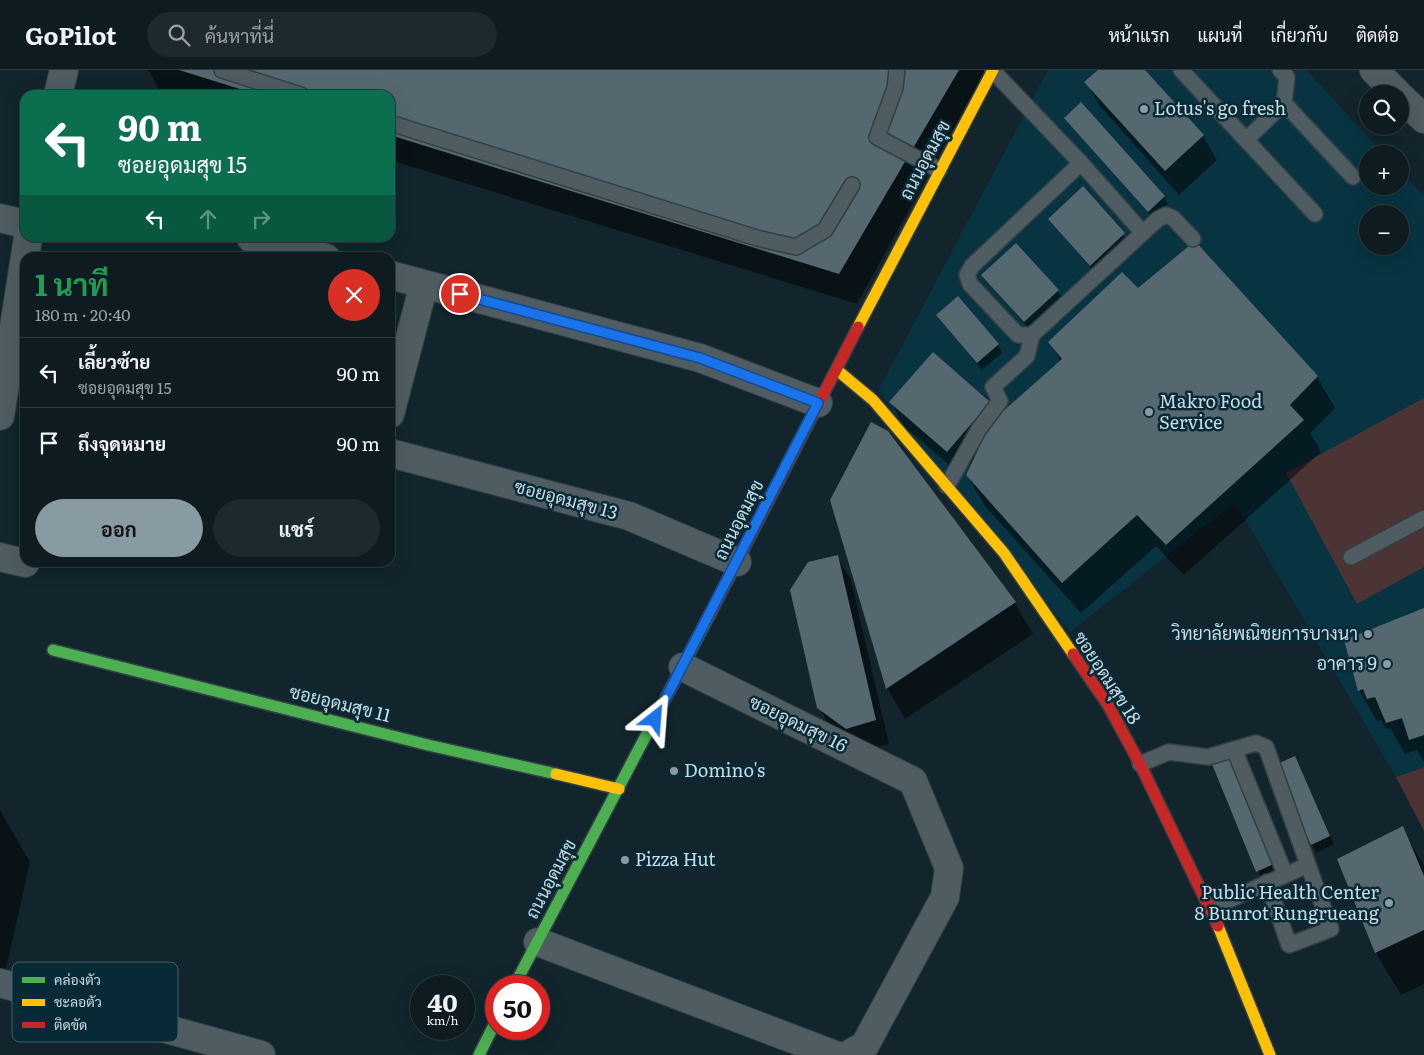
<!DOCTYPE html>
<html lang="th">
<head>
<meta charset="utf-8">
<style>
	:root { --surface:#0e1c21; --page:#1c292e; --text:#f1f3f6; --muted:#9ba1a5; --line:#2e3a3f; --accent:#899ba2 }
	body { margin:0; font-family:Literata,Sarabun,serif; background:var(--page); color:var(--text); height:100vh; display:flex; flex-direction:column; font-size:19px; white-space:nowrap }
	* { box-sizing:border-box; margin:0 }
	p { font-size:16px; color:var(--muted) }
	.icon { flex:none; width:28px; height:28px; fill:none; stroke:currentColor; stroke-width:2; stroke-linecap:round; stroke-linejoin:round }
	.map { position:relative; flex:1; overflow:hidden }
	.drawer { position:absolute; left:20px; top:182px; width:375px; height:315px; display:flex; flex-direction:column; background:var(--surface); border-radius:15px; box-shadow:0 5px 20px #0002,0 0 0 1px var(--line) }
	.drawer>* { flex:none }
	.top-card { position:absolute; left:20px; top:20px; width:375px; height:152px; border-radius:15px; box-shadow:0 5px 20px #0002,0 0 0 1px var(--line); background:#0b6e4f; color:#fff; overflow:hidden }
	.tools { position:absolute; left:1359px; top:15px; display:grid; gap:10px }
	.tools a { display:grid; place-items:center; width:50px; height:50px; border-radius:50%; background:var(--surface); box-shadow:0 5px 20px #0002,0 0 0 1px var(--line); font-size:25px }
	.speed { position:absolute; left:410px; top:905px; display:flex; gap:10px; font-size:25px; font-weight:700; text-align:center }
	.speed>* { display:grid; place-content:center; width:65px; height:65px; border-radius:50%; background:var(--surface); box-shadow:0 5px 20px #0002,0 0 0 1px var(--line); line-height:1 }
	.speed small { font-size:12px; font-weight:400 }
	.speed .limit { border:8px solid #d22; background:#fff; color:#111 }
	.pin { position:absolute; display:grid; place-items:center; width:42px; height:42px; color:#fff; margin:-21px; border:2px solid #fff; border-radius:50%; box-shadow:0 1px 5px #0007 }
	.me { position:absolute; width:55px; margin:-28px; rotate:28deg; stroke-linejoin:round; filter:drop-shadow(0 0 4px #0008) }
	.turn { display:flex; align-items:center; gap:18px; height:105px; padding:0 15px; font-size:22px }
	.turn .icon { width:65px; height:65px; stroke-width:2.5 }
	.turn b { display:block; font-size:35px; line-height:42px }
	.lanes { display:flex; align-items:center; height:48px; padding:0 15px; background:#0003; justify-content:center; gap:25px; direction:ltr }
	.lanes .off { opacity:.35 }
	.round { display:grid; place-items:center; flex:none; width:52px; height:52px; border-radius:26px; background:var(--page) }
	.head { display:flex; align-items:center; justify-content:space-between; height:85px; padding:0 15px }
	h1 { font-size:30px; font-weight:700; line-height:38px; color:#1e9e55 }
	.button { display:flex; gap:10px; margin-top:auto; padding:10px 15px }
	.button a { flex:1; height:58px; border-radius:30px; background:var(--accent); color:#111; font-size:20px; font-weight:700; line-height:58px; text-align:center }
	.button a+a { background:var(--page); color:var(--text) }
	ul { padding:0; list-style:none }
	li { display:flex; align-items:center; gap:15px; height:70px; padding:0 15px; border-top:1px solid var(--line) }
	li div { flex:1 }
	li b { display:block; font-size:19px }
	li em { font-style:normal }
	header { display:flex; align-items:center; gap:30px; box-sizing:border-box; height:70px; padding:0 25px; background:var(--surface); border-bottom:1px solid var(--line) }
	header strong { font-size:24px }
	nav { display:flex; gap:28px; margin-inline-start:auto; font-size:18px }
	.search { width:350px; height:45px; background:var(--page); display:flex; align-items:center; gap:12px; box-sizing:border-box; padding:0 18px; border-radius:28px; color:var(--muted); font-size:19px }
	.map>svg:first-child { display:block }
</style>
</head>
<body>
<header>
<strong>GoPilot</strong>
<div class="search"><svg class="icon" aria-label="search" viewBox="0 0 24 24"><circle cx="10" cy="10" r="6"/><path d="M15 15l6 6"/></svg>ค้นหาที่นี่</div>
<nav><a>หน้าแรก</a><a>แผนที่</a><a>เกี่ยวกับ</a><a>ติดต่อ</a></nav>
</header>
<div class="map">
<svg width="1424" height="985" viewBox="0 0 1424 985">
	<rect width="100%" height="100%" fill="#12252c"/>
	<path fill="#083341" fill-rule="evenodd" d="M1048,0H1306L1384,84H1368V116H1400V101L1424,126V697L1396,707L1235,432L1070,562L878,321ZM1368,144H1400V176H1368Z"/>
	<path fill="#4b3433" d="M1424,328V497L1357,534L1286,403Z
		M1424,697V761L1396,707Z"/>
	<path fill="#0007" d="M148,0H986L857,234L390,90V25H178L159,19Z
		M1100,0H1143L1203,66L1217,90L1179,125L1100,36L1086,12Z
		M1065,48L1164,127L1168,134L1153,148Z
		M1083,118L1129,172L1095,203L1049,149Z
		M1195,173L1317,307L1335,338L1310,363L1321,382L1184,505L1156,476L1081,543L985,436L967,405L972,392L961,405L905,357L891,333H989L998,347L1061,292L1050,272L1138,219Z
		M1016,175L1063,228L1029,259L983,206Z
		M938,245L998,275L1002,283L982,300Z
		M887,362L1015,533L1033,564L905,649L887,618Z
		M837,486L851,510L889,674L861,682L833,662L819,637Z
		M1424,540V692L1417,680L1405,684L1390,658L1386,659L1381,650L1377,651L1359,620Z
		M1295,687L1334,774L1316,783L1277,696Z
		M1213,695L1280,801L1262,809Z
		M0,740L30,792L0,926Z
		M1402,758L1424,796V914L1401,925L1376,883L1338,789Z"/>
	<path fill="#56686f" d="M179,0H959L839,204L390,65V25H259Z
		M1098,0H1145L1204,65L1165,101L1084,12Z
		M1081,32L1165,126L1148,142L1064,48Z
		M1083,116L1125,163L1090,196L1048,149Z
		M1195,171L1318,306L1290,335L1304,350L1166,475L1137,445L1062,513L966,405L991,352L1062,289L1048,272L1122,202L1138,218Z
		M1016,173L1059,220L1024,252L981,205Z
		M958,226L999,274L977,293L936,245Z
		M933,282L990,332L947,382L889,332Z
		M871,352L888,361L1016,532L886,619L830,430Z
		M838,485L876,650L846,659L817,638L790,520L808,492Z
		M1424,538V665L1409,670L1402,648L1386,653L1375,627L1367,629L1363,619L1358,621L1344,570Z
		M1232,685L1276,793L1256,802L1212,694Z
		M1295,686L1330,766L1311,775L1275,695Z
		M1403,756L1424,806V860L1375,883L1337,789Z"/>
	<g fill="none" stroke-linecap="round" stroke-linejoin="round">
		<g stroke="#324045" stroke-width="18">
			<path id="lane" d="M222,0L301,25
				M897,0L895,18L877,67L939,100
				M1181,0L1315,144
				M1280,0L1287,7L1284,33L1353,107
				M993,1L1081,93L1143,163
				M390,53L757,168L796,177L825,160L852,115
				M1246,70L1284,33
				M1081,93L972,196L967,205L970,214L1018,265H1032L1158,149L1166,145L1173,148L1193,169
				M947,416L979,359L1000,331L993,317L1027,286L1032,265
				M1351,487L1424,448
				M1234,679L1285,804
				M1140,694L1169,682L1208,687L1256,673L1266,677L1331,859L1289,875L1267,812
				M1211,838L1308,795"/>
		</g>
		<g stroke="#324045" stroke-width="30">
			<path id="street" d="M1374,0L1398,24
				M58,25L64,0
				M1400,26L1424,49
				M0,148L25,154
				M251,168L326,188
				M390,205L700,288L818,333
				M390,344L424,214
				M0,346L28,168
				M390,383L629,446L737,492
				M0,487L25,493
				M683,597L913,711L949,798L945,827L865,975L848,985
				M538,872L835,985
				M0,913L261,985"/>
		</g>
		<g stroke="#324045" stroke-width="14">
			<path id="fast" d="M53,580L428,675L556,704
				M514,916L710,544
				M479,985L496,951"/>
		</g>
		<g stroke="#324045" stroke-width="14">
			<path id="slow" d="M858,257L993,0
				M837,300L873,330L1004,483L1073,584
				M556,704L619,719
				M1218,856L1270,985"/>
		</g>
		<g stroke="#324045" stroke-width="14">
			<path id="jam" d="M710,544L858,257
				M1073,584L1108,635L1140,694L1218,856"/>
		</g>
		<use href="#lane" stroke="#4f5c62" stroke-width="15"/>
		<use href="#street" stroke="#4f5c62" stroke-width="28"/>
		<use href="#fast" stroke="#4caf50" stroke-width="11"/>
		<use href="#slow" stroke="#ffc107" stroke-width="11"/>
		<use href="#jam" stroke="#c62828" stroke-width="11"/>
	</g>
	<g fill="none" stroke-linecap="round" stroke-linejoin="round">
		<g stroke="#114b97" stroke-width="12">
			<path id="route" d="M460,224L700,288L818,333L655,649"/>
		</g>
		<use href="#route" stroke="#1a73e8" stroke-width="9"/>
	</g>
	<g fill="#899ba2" stroke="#082a36" stroke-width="2">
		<circle cx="1144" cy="39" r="5"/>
		<circle cx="1149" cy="342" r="5"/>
		<circle cx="1368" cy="564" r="5"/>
		<circle cx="1387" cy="594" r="5"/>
		<circle cx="674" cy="701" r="5"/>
		<circle cx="625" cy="790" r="5"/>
		<circle cx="1389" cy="833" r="5"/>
	</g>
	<g text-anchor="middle" stroke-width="5" stroke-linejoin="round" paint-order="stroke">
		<g font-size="18" fill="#c9dae2" stroke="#082a36" text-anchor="start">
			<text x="1154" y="45">Lotus's go fresh</text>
			<text x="1159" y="338">Makro Food<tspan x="1159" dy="21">Service</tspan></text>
			<text x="1358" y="570" text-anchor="end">วิทยาลัยพณิชยการบางนา</text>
			<text x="1377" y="600" text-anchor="end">อาคาร 9</text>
			<text x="684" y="707">Domino's</text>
			<text x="635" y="796">Pizza Hut</text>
			<text x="1379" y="829" text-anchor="end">Public Health Center<tspan x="1379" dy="21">8 Bunrot Rungrueang</tspan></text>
		</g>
		<g font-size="18" fill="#c9dae2" stroke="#082a36">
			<text transform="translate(925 90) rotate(-62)" y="6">ถนนอุดมสุข</text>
			<text transform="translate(566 430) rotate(15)" y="6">ซอยอุดมสุข 13</text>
			<text transform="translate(739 450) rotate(-63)" y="6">ถนนอุดมสุข</text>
			<text transform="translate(1107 608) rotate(57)" y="6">ซอยอุดมสุข 18</text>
			<text transform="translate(340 634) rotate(14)" y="6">ซอยอุดมสุข 11</text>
			<text transform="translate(798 654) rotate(26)" y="6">ซอยอุดมสุข 16</text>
			<text transform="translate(551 809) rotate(-62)" y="6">ถนนอุดมสุข</text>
		</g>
	</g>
	<rect x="12" y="892" width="166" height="80" rx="8" fill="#082a36" stroke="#425f6a" stroke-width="1"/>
	<rect x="22" y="907" width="23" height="6" fill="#4caf50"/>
	<rect x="22" y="929" width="23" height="7" fill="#ffc107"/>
	<rect x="22" y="952" width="23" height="6" fill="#c62828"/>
	<g font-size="14" fill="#c9dae2">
		<text x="54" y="915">คล่องตัว</text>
		<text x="54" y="937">ชะลอตัว</text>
		<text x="54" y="960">ติดขัด</text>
	</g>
</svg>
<div class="tools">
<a><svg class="icon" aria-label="search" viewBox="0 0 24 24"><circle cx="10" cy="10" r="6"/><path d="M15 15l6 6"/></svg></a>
<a>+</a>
<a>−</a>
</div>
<div class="speed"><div>40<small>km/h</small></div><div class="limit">50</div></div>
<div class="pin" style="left:460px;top:224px;background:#d93025"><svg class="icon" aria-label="arrive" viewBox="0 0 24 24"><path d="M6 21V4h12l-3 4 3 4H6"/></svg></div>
<svg class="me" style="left:655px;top:649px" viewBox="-20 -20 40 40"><path d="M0-17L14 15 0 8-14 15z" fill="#1a73e8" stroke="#fff" stroke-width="4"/></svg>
<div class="top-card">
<div class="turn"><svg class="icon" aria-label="left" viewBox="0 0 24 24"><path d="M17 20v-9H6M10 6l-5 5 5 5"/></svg><div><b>90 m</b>ซอยอุดมสุข 15</div></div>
<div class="lanes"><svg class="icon" aria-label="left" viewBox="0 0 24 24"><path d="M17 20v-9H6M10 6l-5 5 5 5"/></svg><svg class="icon off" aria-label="ahead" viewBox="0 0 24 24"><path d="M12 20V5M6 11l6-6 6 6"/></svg><svg class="icon off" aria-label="right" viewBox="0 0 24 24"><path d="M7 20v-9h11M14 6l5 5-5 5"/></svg></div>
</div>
<section class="drawer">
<div class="head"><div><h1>1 นาที</h1><p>180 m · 20:40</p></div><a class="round" style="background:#d93025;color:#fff"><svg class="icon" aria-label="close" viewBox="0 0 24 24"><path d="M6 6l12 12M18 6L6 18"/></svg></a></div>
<ul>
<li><svg class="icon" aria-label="left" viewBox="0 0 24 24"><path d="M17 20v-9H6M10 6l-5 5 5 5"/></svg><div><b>เลี้ยวซ้าย</b><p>ซอยอุดมสุข 15</p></div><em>90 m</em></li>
<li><svg class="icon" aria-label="arrive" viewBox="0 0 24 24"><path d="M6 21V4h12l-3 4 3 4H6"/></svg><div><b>ถึงจุดหมาย</b></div><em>90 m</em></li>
</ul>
<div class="button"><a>ออก</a><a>แชร์</a></div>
</section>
</div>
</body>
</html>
